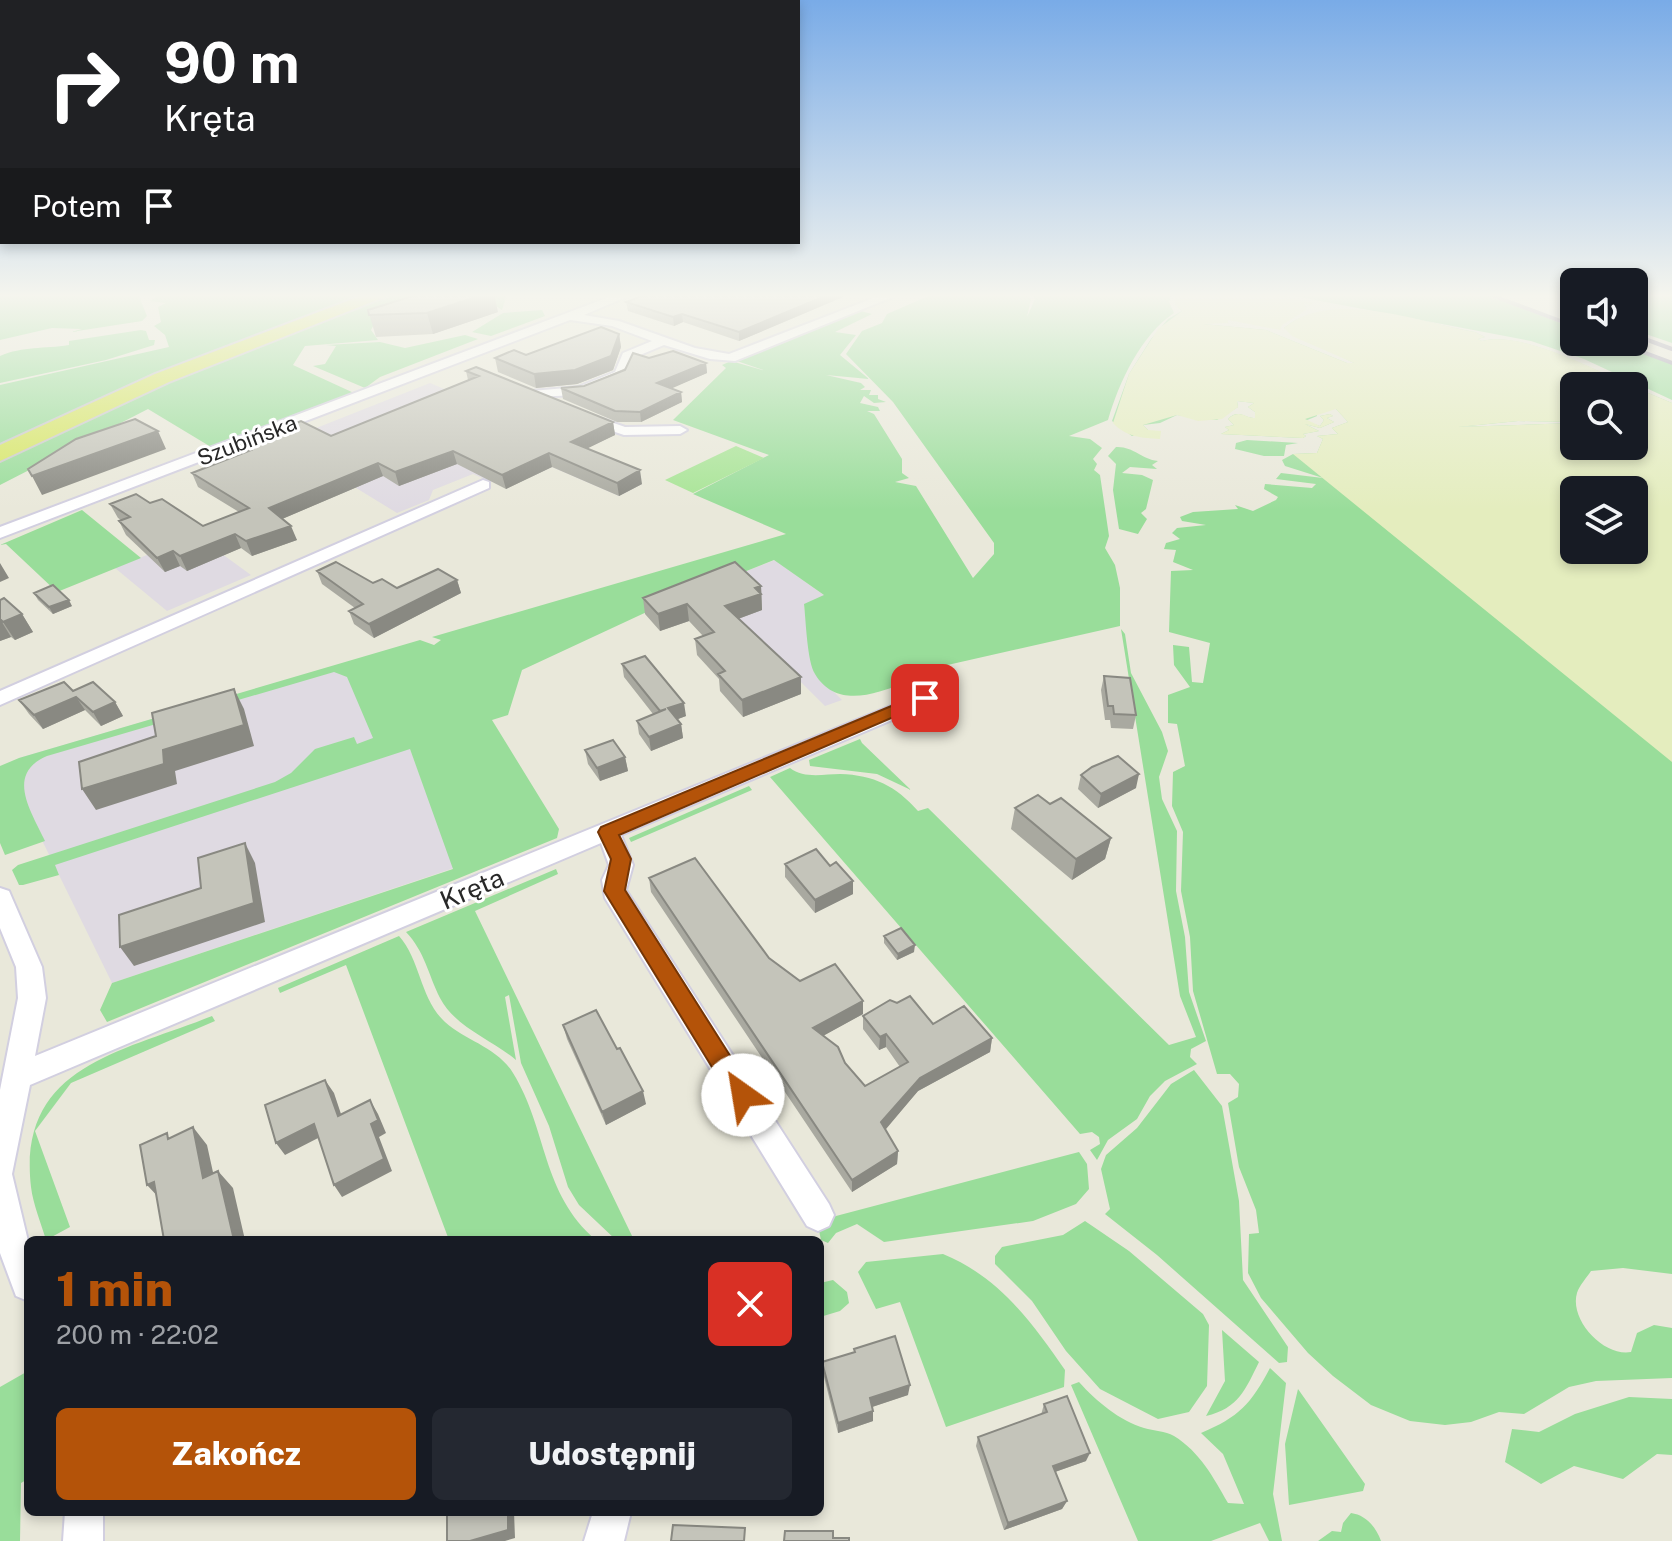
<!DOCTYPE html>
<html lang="pl">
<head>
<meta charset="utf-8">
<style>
	:root { --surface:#171b24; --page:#242831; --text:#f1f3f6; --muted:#9ea1a6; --accent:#b45309 }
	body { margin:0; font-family:"Public Sans",sans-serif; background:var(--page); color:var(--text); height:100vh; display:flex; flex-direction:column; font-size:30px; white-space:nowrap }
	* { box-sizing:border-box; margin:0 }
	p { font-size:26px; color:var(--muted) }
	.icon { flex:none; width:44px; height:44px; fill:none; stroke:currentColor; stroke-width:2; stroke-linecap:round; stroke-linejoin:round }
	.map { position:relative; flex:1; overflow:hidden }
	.sheet { position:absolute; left:24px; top:1236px; width:800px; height:280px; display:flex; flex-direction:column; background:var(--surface); border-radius:12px; box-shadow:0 4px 12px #0003 }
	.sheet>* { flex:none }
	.guide { position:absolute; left:0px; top:0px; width:800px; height:244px; box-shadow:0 4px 12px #0003; background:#202124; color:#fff; overflow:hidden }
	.tools { position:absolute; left:1560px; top:268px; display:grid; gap:16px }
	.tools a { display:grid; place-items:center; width:88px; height:88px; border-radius:12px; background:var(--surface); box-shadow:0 4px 12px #0003; font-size:40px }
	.pin { position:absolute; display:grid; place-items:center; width:68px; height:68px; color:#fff; margin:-34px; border-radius:16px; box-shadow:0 4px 12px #0006 }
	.me { position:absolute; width:88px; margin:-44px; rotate:328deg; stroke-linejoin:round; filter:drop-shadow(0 0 6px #0008) }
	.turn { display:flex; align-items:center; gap:28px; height:168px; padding:0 32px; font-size:36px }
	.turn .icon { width:104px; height:104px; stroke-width:2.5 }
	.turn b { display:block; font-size:56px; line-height:68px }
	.then { display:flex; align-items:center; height:76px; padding:0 32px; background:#0003; gap:16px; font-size:30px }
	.round { display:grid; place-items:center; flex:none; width:84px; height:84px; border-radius:12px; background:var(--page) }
	.summary { display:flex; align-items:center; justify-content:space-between; height:136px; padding:0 32px }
	h1 { font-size:48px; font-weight:800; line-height:60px; color:var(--accent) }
	.cta { display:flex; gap:16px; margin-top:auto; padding:16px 32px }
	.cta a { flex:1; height:92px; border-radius:12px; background:var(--accent); color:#fff; font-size:32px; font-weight:800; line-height:92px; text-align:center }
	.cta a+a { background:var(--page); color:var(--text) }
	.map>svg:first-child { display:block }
</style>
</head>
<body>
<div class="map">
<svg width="1672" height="1541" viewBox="0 0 1672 1541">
	<rect width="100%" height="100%" fill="#e9e8da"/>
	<path fill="#dfdae2" d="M430,383L587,449L582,459L642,484L619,496L552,467L528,478L492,482L473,474L433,490L429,500L397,513L281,442Z
		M196,535L251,575L167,611L115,568Z
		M775,560L825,596L804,605L814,672L842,700L825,706L705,587Z
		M375,654L454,868L112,983L7,769L19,758Z"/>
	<path fill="#99dd9a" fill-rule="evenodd" d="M0,294H138L147,316L142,321L71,332L82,329L52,328L0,340Z
		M158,294H370L197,358L0,447V385L169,347L165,335L154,326L161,322L158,307L166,303L151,301Z
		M393,294H507L502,310L493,304L376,321L371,330L378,340L305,346L293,365L354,393L347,396L211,447L148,409L0,485V460C129,398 258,341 393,294Z
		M933,294H1027L1031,299L1027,317L1035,299L1031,294H1172L1169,302L1174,313C1141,335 1119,382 1108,420L1069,436L1090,439L1102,448L1093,459L1097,464L1094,470L1100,475L1109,536L1105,548L1115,565L1120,588V626L899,676L905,683C875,694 836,709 815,674C807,661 806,621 804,604L824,595L774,560L666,603L522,670L508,715L492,720L559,829L557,838L107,1022L100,1010L112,983L453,869L410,749L55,865L59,875L23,885H19L12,870L18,865L275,782L291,773L315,749L354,737L357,744L373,738L347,677L334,672L47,756C5,774 31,811 45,841L5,855L0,843V766L19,758L420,640L434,645L441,640L432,637L786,534L693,494L769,455L673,420L726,368L722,365L731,361L766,371L734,360L861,311L872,314L835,332L856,335L840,355L869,379L826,375L861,383L865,387L860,390H871L869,395H878V399L886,402L874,403L864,396L860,403L878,407L880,411H867L874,414L902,459V473L909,478L895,482L916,486L973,578L994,554V543L893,402L846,354L862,331L882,323L887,314Z
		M1175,294H1272L1294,298L1293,303L1307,307L1209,318L1211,320L1203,324L1266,330L1347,363H1354L1284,328C1328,290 1421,322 1475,332L1485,337L1478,339L1482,341C1520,331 1587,367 1632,386H1574V422L1518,421L1458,427L1574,423V446H1634V387L1672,403V1274L1623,1268L1591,1271C1587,1277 1579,1286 1577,1293C1569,1320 1604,1357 1631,1352L1637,1333L1654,1325L1672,1328V1378L1596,1381L1569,1387L1524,1414L1499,1412L1471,1422L1445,1425L1410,1421L1371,1405L1333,1376L1308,1353L1261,1298L1248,1273L1249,1234L1259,1233L1256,1210L1239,1167L1228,1103L1238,1097L1239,1084L1230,1074H1217L1193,991L1190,937L1181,891L1183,832L1172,806L1173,772L1185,766L1177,724L1168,723V695L1190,687L1174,665L1173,645L1189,647L1192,682L1203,683L1210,643L1169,632L1171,571L1193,570L1173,562L1176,550L1164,549L1166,543L1180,539L1172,533L1177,528L1206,525L1182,521L1180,517L1193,512L1238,509L1235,505L1253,511L1276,500L1278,497L1264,489L1265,484L1312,488L1316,484L1276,479L1281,473L1323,478L1285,466L1282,460L1293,454L1317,453L1323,439L1317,436L1338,434L1332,428L1348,422L1336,409L1366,403L1316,412L1317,416L1305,421L1320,426L1324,420L1320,416L1330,414L1333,416L1327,418L1334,422L1320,428L1305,424L1319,431L1303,434L1306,436L1303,438L1221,434L1229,430L1225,427L1234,425L1228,419C1239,408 1245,419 1255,418V412L1248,407L1254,403L1237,401L1238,407L1217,420L1177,415L1160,423L1143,425L1148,430L1132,436L1112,421L1129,374L1151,339L1168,319L1182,311L1175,304ZM1574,490H1634V550H1574Z
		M1284,294H1483L1574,328V342H1612L1672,364V400L1584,359L1531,341Z
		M1634,294H1672V343L1634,330Z
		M542,310L545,316L491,336L472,332L503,313Z
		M141,330L146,331L149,340H155L154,345L106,360L0,383V356C23,346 44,349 69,345V341Z
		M465,335L478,339L380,377L365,388L313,366L325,364L336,346L326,345L380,342L405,348Z
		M1247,440L1298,443L1286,445L1284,456H1264L1235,449L1236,443Z
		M1116,447C1133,446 1141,459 1158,461L1152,465L1157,469L1130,467L1122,473L1142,475L1153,480L1146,509L1141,513L1147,519L1138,534L1119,529L1113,490L1116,464L1108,456Z
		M82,510L141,558L57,592L6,544L0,545Z
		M1121,629L1125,634L1131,673L1162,732L1168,751L1159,777L1162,799L1177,831L1176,891L1185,937L1189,992L1206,1041L1191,1049L1190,1057L1197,1064L1165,1081L1150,1096L1137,1119L1108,1140L1097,1160L1090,1150L1100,1144L1099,1137L1092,1132L1080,1134L770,777L790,768C804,779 824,774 840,774C874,775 896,786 918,811L928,808L1169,1045L1196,1037L1180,996Z
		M860,739L862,743L911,790L877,774L810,766L809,760Z
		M749,786L752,790L631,842L629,838Z
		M556,869L558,874L475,911L634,1240H616L579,1205L568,1187L549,1126L521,1063L509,995L505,997L516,1060C492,1040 455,1027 440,998C428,974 425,952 406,932Z
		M399,936C421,961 420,999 445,1022C466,1041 497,1047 513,1073C548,1130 541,1193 596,1240H449L346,965L280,993L278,988Z
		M212,1016L215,1021L71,1083L35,1131L70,1227L46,1240C41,1223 33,1204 31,1187C17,1065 123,1052 212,1016Z
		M1194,1070L1222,1106L1239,1201L1243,1280L1288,1347L1287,1362L1279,1363L1157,1255L1105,1214L1110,1209L1101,1169L1106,1155L1137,1128L1171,1084Z
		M1079,1152L1087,1164L1089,1189L1076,1204L1033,1221L884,1242L857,1224L836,1233L828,1243L821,1240L817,1221Z
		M1085,1221L1129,1251L1203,1314L1209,1325L1207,1386L1189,1412L1158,1419L1100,1389L1066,1351L1032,1301L995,1264V1256L1002,1247L1063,1235Z
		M943,1254C999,1277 1031,1321 1065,1370L1064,1387L946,1427L900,1302L876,1309L858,1272L866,1262Z
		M833,1280L847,1292L849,1303L840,1311L820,1317V1283Z
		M1222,1330L1259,1362C1245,1390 1239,1408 1206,1416L1225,1381Z
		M1270,1368L1286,1383L1273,1494L1282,1541H1269L1260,1523L1211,1541H1138L1071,1385L1079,1382C1096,1401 1120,1421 1144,1428C1154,1431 1165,1431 1174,1436C1200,1452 1213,1477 1228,1503L1244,1504L1223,1454L1201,1433C1239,1417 1251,1404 1270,1368Z
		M28,1371V1479L21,1483L20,1541H0V1387Z
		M1298,1389L1365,1484L1363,1491L1289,1505L1285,1444Z
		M1629,1397L1672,1399V1455L1657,1454L1623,1479L1574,1466L1541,1484L1505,1462L1512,1429L1539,1432L1575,1414Z
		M1351,1513C1366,1515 1376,1527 1381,1541H1318L1332,1531L1341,1532L1343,1523Z"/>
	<path fill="#e4edbe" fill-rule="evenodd" d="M1175,294H1272L1313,303L1310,306L1304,303L1306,310L1282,325L1280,330L1228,320V323L1203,324L1266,330L1347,363H1354L1292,336L1284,328C1331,288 1418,322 1475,332L1485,337L1478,339L1482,341C1520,331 1587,366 1632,386H1574V422L1518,421L1458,427L1574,423V446H1634V387L1672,403V762L1293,454L1317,453L1323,439L1317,436L1338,434L1332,428L1348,422L1336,409L1305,419L1320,426L1324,420L1320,416L1330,414L1333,416L1327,418L1334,422L1320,428L1305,424L1319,431L1303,434L1306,436L1303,438L1221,434L1229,430L1225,427L1234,425L1228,419C1240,408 1246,419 1255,418V412L1248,407L1254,403L1237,401L1238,407L1222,419L1198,421L1177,415L1143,425L1148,430L1161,431L1160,439C1142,438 1126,437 1113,423L1129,374L1158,329L1182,311L1175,304ZM1574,490H1634V550H1574Z"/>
	<path fill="#a7e495" d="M736,446L764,458L693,493L665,480Z"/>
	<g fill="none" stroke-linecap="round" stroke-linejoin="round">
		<g stroke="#d2cfe0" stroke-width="4">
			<path id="minor" d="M617,294H633L584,315L619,321L695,348L729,354L884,294H900L735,361L710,359L664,345L633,358L625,377L580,395L531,397V391L578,387L615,372L623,353L652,341L612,326L570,320L0,538V527Z
				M588,414L625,427L680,426L687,430L680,434L624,435L583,421L581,418Z
				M483,480L489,482V488L0,705V691Z
				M925,692L935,698L932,703L621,835L633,865L626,890L829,1204L834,1215L829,1226L818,1231L807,1226L605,898L602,880L609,865L601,843L30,1085L12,1174L28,1241V1301L16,1296L0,1253V1090L18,998L16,967L0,928V888L9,891L12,898L42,967L46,998L35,1056Z
				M65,1512H103V1541H63Z
				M593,1512H631L624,1541H584Z"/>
		</g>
		<g stroke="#cbcbcb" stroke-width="4">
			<path id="primary" d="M366,294H392L169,382L0,461V445L155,374Z"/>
		</g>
		<use href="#minor" fill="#fff" fill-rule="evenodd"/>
		<use href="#primary" fill="#d6e662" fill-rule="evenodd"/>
		<path stroke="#a19db1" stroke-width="4" d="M1488,294L1574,326
			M1634,335L1672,349
			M1616,342L1672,363"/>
	</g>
	<path fill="#a9a9a0" d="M647,294H843V297L739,341L683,322L674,326L628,311L626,302Z
		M368,310L498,312L433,334L376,337Z
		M619,334L621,347L613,370L577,384L536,388L498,372L495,358L526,355Z
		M649,358L706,363L707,373L671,388L681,392L682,402L641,422H617L563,399L561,388L584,386Z
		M466,371L613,422L615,435L587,448L642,484L619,496L552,467L506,489L457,464L399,486L383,476L282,519L297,540L252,556L241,548L187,571L180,566L165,572L126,535L119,521L121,520L118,518L110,504L150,503L203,526L239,512L198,487L192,473L244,453L240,444L331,436L468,380Z
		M317,571L397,588L457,580L461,593L374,638L354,624L349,611L355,608L322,584Z
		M761,586L762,610L738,619L801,677V694L743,717L720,691L719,679L697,655L695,639L703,636L689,621L660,631L645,614L643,598Z
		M34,593L72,606L53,614L38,600Z
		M0,600L22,614L33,632L15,640L11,637L0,641Z
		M622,664L686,716L678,719L681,724L683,738L651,751L639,734L637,721L653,714L624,677Z
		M1104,676L1136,715L1133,729L1111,728L1110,720H1105L1101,690Z
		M73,691L115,702L123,716L101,726L85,710L43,729L29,714L19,700Z
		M585,750L625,757L628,771L600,781L588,764Z
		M1081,775L1136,788L1098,808L1078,789Z
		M1050,804L1111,838L1105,859L1072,880L1011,829L1015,808Z
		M785,864L853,894L815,913L785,877Z
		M649,878L769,958L800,981L863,1001V1014L824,1035L845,1063L865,1086L900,1067L886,1047L879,1050L863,1029V1016L992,1038L990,1052L918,1091L885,1129L898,1151L897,1164L852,1192L651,892Z
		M884,936L914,952L897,960L884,943Z
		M563,1025L646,1104L606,1125L567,1039Z
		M854,1349L908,1395L872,1407L873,1411V1421L838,1433L823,1373L822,1362L854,1352Z
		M1044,1404L1086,1461L1055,1472L1067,1501L1062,1509L1004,1530L976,1446L978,1437L1041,1415Z"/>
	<path fill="#898982" d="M485,294H494L498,312L433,334L427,313Z
		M830,294H843V297L739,341V332Z
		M682,314L683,322L674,326L673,317Z
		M619,334L621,347L613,370L577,384L536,388L534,374Z
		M706,363L707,373L659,394L657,383Z
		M681,392L682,402L641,422L640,412Z
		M613,422L615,435L574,455L571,442Z
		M158,431L166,449L42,495L32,476Z
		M453,451L457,464L399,486L395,472Z
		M549,453L552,467L506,489L502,475Z
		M378,463L383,476L275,522L269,508Z
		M640,470L642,484L619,496L617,483Z
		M291,526L297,540L252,556L246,541Z
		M235,534L241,548L187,571L180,556Z
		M173,551L180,566L165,572L157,558Z
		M0,563L9,578L0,582Z
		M457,580L461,593L374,638L369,624Z
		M761,586L762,610L727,623L725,606L755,588Z
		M69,600L72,606L53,614L49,607Z
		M687,604L689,621L660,631L658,614Z
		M22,614L33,632L15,640L3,622Z
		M0,619L11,637L0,641Z
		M801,677V694L743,717L742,700Z
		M234,689L244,709L254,746L175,771L177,784L96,810L82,789L163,750Z
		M76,697L85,710L43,729L34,715Z
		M115,702L123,716L101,726L93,712Z
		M684,703L686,716L670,722L668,708Z
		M681,724L683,738L651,751L649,737Z
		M625,757L628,771L600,781L597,768Z
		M1139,774L1136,788L1098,808L1101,794Z
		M1111,838L1105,859L1072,880L1076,859Z
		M245,843L255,863L265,922L134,966L120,947L254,903Z
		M853,881V894L815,913V900Z
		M915,945L914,952L897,960L898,954Z
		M863,1001V1014L814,1041L813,1028Z
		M886,1034V1047L879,1050L880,1037Z
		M992,1038L990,1052L918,1091L881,1135V1122L920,1078Z
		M325,1080L334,1093L346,1129L338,1116Z
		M643,1091L646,1104L606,1125L602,1112Z
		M370,1100L378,1114L386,1133L379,1137L392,1171L342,1197L334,1185L371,1124Z
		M314,1124L322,1136L285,1155L276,1143Z
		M193,1127L207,1145L218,1195L203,1178Z
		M898,1151L897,1164L852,1192V1180Z
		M218,1171L233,1188L245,1240H234Z
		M154,1182L163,1202L147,1185Z
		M910,1385L908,1395L869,1408L870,1398Z
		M873,1411V1421L838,1433V1423Z
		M1090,1453L1086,1461L1049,1474L1053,1466Z
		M1067,1501L1062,1509L1004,1530L1008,1523Z
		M508,1512H514L515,1538L505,1541H470Z"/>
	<path fill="#c4c4ba" stroke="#898982" stroke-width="2" d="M419,294H485L427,313L369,315L368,310Z
		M647,294H830L739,332L682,314L673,317L626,302Z
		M601,327L619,334L611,356L575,370L534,374L495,358L514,350L526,355Z
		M673,351L706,363L657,383L681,392L640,412L615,411L561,388L584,386L625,370L633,353L649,358Z
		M476,367L613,422L571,442L640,470L617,483L549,453L502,475L453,451L395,472L378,463L269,508L291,526L246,541L235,534L180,556L173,551L157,558L119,521L130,517L110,504L136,494L150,503L162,499L203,526L249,508L192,473L251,450L240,444L301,421L331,436L479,376L466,371Z
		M135,419L158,431L32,476L28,469L76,439Z
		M336,562L373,583L382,579L397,588L438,569L457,580L369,624L349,611L363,604L317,571Z
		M735,562L761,586L755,588L761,594L725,606L801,677L742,700L718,674L725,671L695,639L714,632L687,604L658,614L643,598Z
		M53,585L69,600L49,607L34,593Z
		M4,598L22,614L3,622L0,619V600Z
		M645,656L684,703L668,708L681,724L649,737L637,721L666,709L660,711L622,664Z
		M1104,676L1130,678L1136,715L1114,714L1113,706H1108Z
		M64,682L73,691L93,682L115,702L93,712L76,697L34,715L19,700Z
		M234,689L244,725L163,750L164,764L82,789L79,762L156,736L152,713Z
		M613,740L625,757L597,768L585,750Z
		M1118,756L1139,774L1101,794L1081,775L1092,767Z
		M1038,795L1050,804L1061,798L1111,838L1076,859L1015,808Z
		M245,843L254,903L120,947L119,915L201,888L198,858Z
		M816,849L830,866L836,862L853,881L815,900L785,864Z
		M695,858L769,958L800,981L835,964L863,1001L813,1028L838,1047L845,1063L865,1086L908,1062L886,1034L880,1037L863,1016L890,1000L897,1003L910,996L933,1024L964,1006L992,1038L920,1078L881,1122L898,1151L852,1180L649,878Z
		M901,928L915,945L898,954L884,936Z
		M596,1010L617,1049L620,1048L643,1091L602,1112L563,1025Z
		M325,1080L338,1116L370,1100L378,1120L371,1124L384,1159L334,1185L314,1124L276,1143L265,1105Z
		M193,1127L203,1178L218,1171L234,1240H164L154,1182L147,1185L140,1145L167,1133L168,1139Z
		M895,1336L910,1385L870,1398L873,1411L838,1423L822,1362L855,1352L854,1349Z
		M1067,1396L1090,1453L1053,1466L1067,1501L1008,1523L978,1437L1047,1412L1044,1404Z
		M447,1512H508V1530L470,1541H447Z
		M673,1525L745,1528L744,1541H671Z
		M785,1531H833V1538H849V1541H784Z"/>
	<linearGradient id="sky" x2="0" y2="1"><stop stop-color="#79abe7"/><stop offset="0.58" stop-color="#f5f5ee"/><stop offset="1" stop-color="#f5f5ee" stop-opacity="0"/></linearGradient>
	<rect width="1672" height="510" fill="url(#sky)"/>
	<path fill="#b45309" stroke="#753606" stroke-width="2" d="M925,692L933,698L931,701L619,835L631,859L625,890L755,1095L752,1103L743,1106L734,1103L604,891L611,859L598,832L601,827Z"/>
	<g text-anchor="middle" stroke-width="6" stroke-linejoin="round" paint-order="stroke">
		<g font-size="22" fill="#282828" stroke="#fff">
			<text transform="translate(247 440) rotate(-21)" y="8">Szubińska</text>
		</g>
		<g font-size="26" fill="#282828" stroke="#fff">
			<text transform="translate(472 889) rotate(-23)" y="9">Kręta</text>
		</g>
	</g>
</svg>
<div class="tools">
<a><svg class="icon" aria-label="sound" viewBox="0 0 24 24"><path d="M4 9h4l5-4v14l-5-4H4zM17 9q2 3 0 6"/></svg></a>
<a><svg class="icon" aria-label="search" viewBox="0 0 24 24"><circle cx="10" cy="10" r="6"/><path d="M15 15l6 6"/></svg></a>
<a><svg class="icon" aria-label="layers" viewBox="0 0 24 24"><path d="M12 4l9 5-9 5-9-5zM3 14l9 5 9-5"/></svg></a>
</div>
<div class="pin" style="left:925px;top:698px;background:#d93025"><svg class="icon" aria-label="arrive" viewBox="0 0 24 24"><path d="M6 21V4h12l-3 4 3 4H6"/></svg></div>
<svg class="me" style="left:743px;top:1095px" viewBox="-20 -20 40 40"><circle r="19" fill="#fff"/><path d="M0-13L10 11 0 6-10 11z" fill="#b45309"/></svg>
<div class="guide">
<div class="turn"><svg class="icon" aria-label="right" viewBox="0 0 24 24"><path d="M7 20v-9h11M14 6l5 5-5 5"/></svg><div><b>90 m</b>Kręta</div></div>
<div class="then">Potem<svg class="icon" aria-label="arrive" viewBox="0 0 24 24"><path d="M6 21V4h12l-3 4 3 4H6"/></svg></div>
</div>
<section class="sheet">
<div class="summary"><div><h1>1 min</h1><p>200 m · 22:02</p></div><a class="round" style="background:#d93025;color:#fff"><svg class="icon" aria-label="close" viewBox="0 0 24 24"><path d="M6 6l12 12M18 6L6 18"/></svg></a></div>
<div class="cta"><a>Zakończ</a><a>Udostępnij</a></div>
</section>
</div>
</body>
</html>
